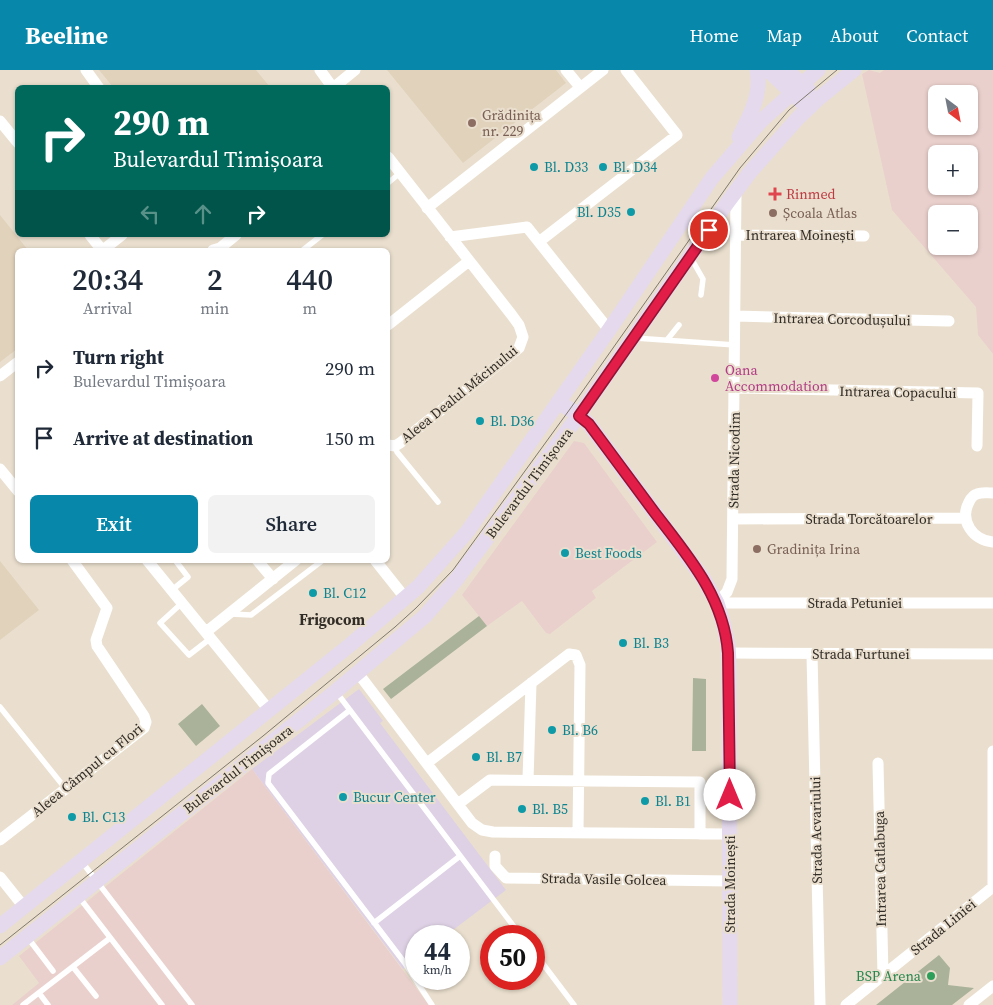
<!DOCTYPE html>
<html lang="en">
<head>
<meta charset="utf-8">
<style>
	:root { --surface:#fff; --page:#f2f2f3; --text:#1f2937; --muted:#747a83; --accent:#0787aa }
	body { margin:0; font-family:"Source Serif 4",serif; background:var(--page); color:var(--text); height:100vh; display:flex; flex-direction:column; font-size:19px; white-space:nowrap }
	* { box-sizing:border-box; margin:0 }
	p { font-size:16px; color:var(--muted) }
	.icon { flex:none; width:28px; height:28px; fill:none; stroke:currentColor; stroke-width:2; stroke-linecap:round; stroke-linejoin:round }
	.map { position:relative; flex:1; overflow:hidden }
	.panel { position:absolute; left:15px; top:178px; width:375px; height:315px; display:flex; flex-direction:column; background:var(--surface); border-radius:8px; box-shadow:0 1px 4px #0004 }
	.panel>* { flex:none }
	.top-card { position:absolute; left:15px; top:15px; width:375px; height:152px; border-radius:8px; box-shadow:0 1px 4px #0004; background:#00695c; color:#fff; overflow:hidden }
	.needle { width:32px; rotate:148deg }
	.fabs { position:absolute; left:928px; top:15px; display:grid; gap:10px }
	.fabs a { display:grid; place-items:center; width:50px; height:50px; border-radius:8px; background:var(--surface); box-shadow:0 1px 4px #0004; font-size:25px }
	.speed { position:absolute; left:405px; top:855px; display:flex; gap:10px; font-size:25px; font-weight:700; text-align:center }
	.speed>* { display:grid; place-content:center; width:65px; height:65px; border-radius:50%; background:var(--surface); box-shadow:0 1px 4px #0004; line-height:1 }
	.speed small { font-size:12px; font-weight:400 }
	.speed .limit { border:8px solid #d22; background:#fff; color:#111 }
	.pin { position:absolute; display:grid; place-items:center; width:42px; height:42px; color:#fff; margin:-21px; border:2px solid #fff; border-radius:50%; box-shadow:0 1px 5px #0007 }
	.me { position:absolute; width:55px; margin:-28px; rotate:0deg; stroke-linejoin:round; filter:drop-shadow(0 0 4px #0008) }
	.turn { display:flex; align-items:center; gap:18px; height:105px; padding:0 15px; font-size:22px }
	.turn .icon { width:65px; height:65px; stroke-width:2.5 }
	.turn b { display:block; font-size:35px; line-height:42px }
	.lanes { display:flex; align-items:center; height:48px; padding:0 15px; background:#0003; justify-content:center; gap:25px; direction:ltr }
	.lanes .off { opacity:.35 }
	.eta { display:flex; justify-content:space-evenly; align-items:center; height:85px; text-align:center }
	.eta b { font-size:30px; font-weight:600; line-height:35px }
	.cta { display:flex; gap:10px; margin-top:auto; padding:10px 15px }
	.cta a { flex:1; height:58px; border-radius:8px; background:var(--accent); color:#fff; font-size:20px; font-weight:600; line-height:58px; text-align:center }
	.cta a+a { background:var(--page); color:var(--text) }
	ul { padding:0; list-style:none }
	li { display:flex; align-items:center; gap:15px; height:70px; padding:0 15px }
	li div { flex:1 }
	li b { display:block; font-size:19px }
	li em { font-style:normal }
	header { display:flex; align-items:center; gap:30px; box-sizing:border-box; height:70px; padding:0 25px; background:var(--accent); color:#fff }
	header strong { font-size:24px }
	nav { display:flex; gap:28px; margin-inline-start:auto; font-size:18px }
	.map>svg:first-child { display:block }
</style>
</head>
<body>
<header>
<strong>Beeline</strong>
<nav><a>Home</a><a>Map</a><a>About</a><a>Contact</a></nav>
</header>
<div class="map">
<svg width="993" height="935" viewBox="0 0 993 935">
	<rect width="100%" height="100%" fill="#eadfce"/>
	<path fill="#ded1e5" d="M359,619L383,651L380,653L506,820L445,866H416V888L403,899L252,699Z"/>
	<path fill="#ead0cc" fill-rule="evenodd" d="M869,0L880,3L884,0H993V284L978,265L976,237L892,140L862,4ZM936,24H969V56H936ZM936,84H969V116H936ZM936,144H969V176H936Z
		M574,371L584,373L657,472L592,521L596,528L550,564L546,563L522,531L487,556L462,525Z
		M252,699L429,935H12L39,913L19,886Z"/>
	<path fill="#e1d2bb" d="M99,0H256L270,17H113Z
		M387,0H556L566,13L463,93Z
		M0,145L28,180H18L17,279L0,292Z
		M0,491L39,540L0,570Z"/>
	<path fill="#aab29a" d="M479,546L487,556L391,629L383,619Z
		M693,608L706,609V681H692Z
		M202,634L220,656L196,676L178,654Z
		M939,885L950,898L948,915L974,918L952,935H876Z"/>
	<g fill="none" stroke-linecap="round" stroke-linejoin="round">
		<path stroke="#fff" stroke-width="5.5" d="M388,113L400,103
			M303,180L322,165
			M691,188L703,209L701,225
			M635,268L735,275
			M667,270L679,255
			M395,376L397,382L438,432
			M172,520L188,507L175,490
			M182,533L160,553L189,585L211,568
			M231,544L251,545L323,490
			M337,623L521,866
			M0,637L65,718
			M350,640L269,704L268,713L404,892L432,935
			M82,792L192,935
			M79,827L162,935
			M374,853L460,786
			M28,868L53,901
			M534,882L574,935
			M73,897L96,926
			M39,923L48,935
			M23,935L110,868"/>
		<path stroke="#fff" stroke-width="11" d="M86,0L99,18
			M320,0L333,18
			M566,0L580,17
			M333,18L355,0
			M0,51L18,73
			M388,87L511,244L519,255L523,267L519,278L400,373L395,376L388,375
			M427,138L603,0
			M90,165L102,180
			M736,165L864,166
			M450,167L527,157L609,260
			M540,171L677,65L626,0
			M103,180L122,165
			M213,180L220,178L236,165
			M735,246L949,251
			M388,255L469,191
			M0,306L18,292
			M735,318L978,323L977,376
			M0,399L18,421
			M993,423C988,423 982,422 977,424C973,425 971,428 969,432C959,451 973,470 993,472
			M733,449L965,448
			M147,490L269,640
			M257,490L273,509
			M375,490L406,529
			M717,533L727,522L732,509L736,122
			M717,533H993
			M206,562L296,490
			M728,583L993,584
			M812,584L820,935
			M358,603L472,753L482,760L493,762L730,764
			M993,681V818
			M427,693L569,584L576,585L580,595L578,763
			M878,693L883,905
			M528,710L531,613
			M458,734L490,710L700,712V764
			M0,770L144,658L146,652L144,646L97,576L96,570L107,538L72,490
			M495,786V796L506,808L730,811
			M0,807L24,837
			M846,935L993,817
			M969,935L993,916"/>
		<path stroke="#e4d9ed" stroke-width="15" d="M768,0L808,38
			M786,0L808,19
			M739,67C750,46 762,24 757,0
			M558,332L579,345L589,354L703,508L717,533L723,552L728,575L729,592L730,935
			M0,856L350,575L418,517L467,462L609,260L712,108L761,51L818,0
			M0,888L336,621L425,546L456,510L579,345L727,133L751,101L798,48L818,29L854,0"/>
		<path stroke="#80786d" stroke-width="1" d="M0,875L263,666L395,557L416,538L453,500L570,339L740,98L789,40L837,0"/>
	</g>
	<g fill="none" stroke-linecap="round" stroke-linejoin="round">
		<g stroke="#92132f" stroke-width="12">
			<path id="route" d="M709,160L579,346L589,354C611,384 633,413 655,443C688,486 724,527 728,583L730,725"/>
		</g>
		<use href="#route" stroke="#e11d48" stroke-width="9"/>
	</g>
	<g fill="#8d6e63" stroke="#eadfce" stroke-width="2">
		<circle cx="472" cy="53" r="5"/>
		<circle cx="773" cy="143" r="5"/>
		<circle cx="757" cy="479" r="5"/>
	</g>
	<g fill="#0f9aa8" stroke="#eadfce" stroke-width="2">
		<circle cx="534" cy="97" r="5"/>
		<circle cx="603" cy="97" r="5"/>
		<circle cx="631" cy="142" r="5"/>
		<circle cx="480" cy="351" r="5"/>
		<circle cx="565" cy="483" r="5"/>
		<circle cx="313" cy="523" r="5"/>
		<circle cx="623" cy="573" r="5"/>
		<circle cx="552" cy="660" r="5"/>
		<circle cx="476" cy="687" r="5"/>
		<circle cx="343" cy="727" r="5"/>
		<circle cx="645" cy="731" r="5"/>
		<circle cx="522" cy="739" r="5"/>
		<circle cx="72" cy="747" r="5"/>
	</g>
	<path fill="#e0444e" stroke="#eadfce" stroke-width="2" d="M772.5 116.5h5v5h5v5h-5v5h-5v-5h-5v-5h5z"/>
	<circle fill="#d1479c" stroke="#eadfce" stroke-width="2" cx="715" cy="308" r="5"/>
	<circle fill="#2e9e5b" stroke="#eadfce" stroke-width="2" cx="931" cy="906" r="5"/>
	<g text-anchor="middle" stroke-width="4" stroke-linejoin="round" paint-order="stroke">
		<g font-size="14" fill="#785e54" stroke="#eadfce" text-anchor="start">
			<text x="482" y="50">Grădinița<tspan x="482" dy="16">nr. 229</tspan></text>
			<text x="783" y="148">Școala Atlas</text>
			<text x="767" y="484">Gradinița Irina</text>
		</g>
		<g font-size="14" fill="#0d838f" stroke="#eadfce" text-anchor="start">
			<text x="544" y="102">Bl. D33</text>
			<text x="613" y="102">Bl. D34</text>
			<text x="621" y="147" text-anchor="end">Bl. D35</text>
			<text x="490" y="356">Bl. D36</text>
			<text x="575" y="488">Best Foods</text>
			<text x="323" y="528">Bl. C12</text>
			<text x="633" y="578">Bl. B3</text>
			<text x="562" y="665">Bl. B6</text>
			<text x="486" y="692">Bl. B7</text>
			<text x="353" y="732">Bucur Center</text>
			<text x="655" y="736">Bl. B1</text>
			<text x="532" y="744">Bl. B5</text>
			<text x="82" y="752">Bl. C13</text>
		</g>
		<g font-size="14" fill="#be3a42" stroke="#eadfce" text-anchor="start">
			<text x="786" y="129">Rinmed</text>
		</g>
		<g font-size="14" fill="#312c26" stroke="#eadfce">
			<text x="800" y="170">Intrarea Moinești</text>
			<text transform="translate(842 249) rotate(1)" y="5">Intrarea Corcodușului</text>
			<text transform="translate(898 322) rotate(1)" y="5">Intrarea Copacului</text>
			<text transform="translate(459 324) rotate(-39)" y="5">Aleea Dealul Măcinului</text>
			<text transform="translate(734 390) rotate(-89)" y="5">Strada Nicodim</text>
			<text transform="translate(529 413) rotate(-53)" y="5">Bulevardul Timișoara</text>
			<text x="869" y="454">Strada Torcătoarelor</text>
			<text x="855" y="538">Strada Petuniei</text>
			<text x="861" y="589">Strada Furtunei</text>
			<text transform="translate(238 699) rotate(-38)" y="5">Bulevardul Timișoara</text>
			<text transform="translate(87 700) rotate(-39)" y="5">Aleea Câmpul cu Flori</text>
			<text transform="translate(816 760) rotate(-91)" y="5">Strada Acvariului</text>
			<text transform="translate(880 799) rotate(-91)" y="5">Intrarea Catlabuga</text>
			<text transform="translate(604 809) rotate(1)" y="5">Strada Vasile Golcea</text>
			<text transform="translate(730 814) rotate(-90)" y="5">Strada Moinești</text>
			<text transform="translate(943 857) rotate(-39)" y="5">Strada Liniei</text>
		</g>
		<g font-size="14" fill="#b23c85" stroke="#eadfce" text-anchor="start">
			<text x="725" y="305">Oana<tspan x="725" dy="16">Accommodation</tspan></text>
		</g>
		<g font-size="14" fill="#27864d" stroke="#eadfce" text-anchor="end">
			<text x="921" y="911">BSP Arena</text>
		</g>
		<g font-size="15" font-weight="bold" fill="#312c26" stroke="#eadfce">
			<text x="332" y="555">Frigocom</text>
		</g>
	</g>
</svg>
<div class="fabs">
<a><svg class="needle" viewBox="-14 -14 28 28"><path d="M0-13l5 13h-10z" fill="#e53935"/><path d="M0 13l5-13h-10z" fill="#747a83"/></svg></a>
<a>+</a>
<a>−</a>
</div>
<div class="speed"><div>44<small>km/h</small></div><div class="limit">50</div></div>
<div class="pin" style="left:709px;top:160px;background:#d93025"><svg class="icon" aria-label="arrive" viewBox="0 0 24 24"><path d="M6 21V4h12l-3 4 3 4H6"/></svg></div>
<svg class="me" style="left:730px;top:725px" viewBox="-20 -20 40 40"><circle r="19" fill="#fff"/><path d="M0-13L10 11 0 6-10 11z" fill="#e11d48"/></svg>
<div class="top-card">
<div class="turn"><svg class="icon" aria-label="right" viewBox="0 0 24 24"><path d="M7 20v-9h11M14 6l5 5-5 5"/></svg><div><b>290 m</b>Bulevardul Timișoara</div></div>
<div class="lanes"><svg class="icon off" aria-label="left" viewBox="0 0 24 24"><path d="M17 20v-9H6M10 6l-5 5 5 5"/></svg><svg class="icon off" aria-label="ahead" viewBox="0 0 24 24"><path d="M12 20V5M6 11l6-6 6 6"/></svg><svg class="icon" aria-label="right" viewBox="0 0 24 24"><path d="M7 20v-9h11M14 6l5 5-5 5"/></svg></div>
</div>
<section class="panel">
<div class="eta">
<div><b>20:34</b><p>Arrival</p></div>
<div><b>2</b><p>min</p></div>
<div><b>440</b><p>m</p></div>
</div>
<ul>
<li><svg class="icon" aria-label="right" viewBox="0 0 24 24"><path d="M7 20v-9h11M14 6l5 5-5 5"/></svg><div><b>Turn right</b><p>Bulevardul Timișoara</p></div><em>290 m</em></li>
<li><svg class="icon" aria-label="arrive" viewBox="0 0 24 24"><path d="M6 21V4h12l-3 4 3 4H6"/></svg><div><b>Arrive at destination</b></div><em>150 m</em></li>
</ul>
<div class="cta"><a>Exit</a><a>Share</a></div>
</section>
</div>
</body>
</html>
